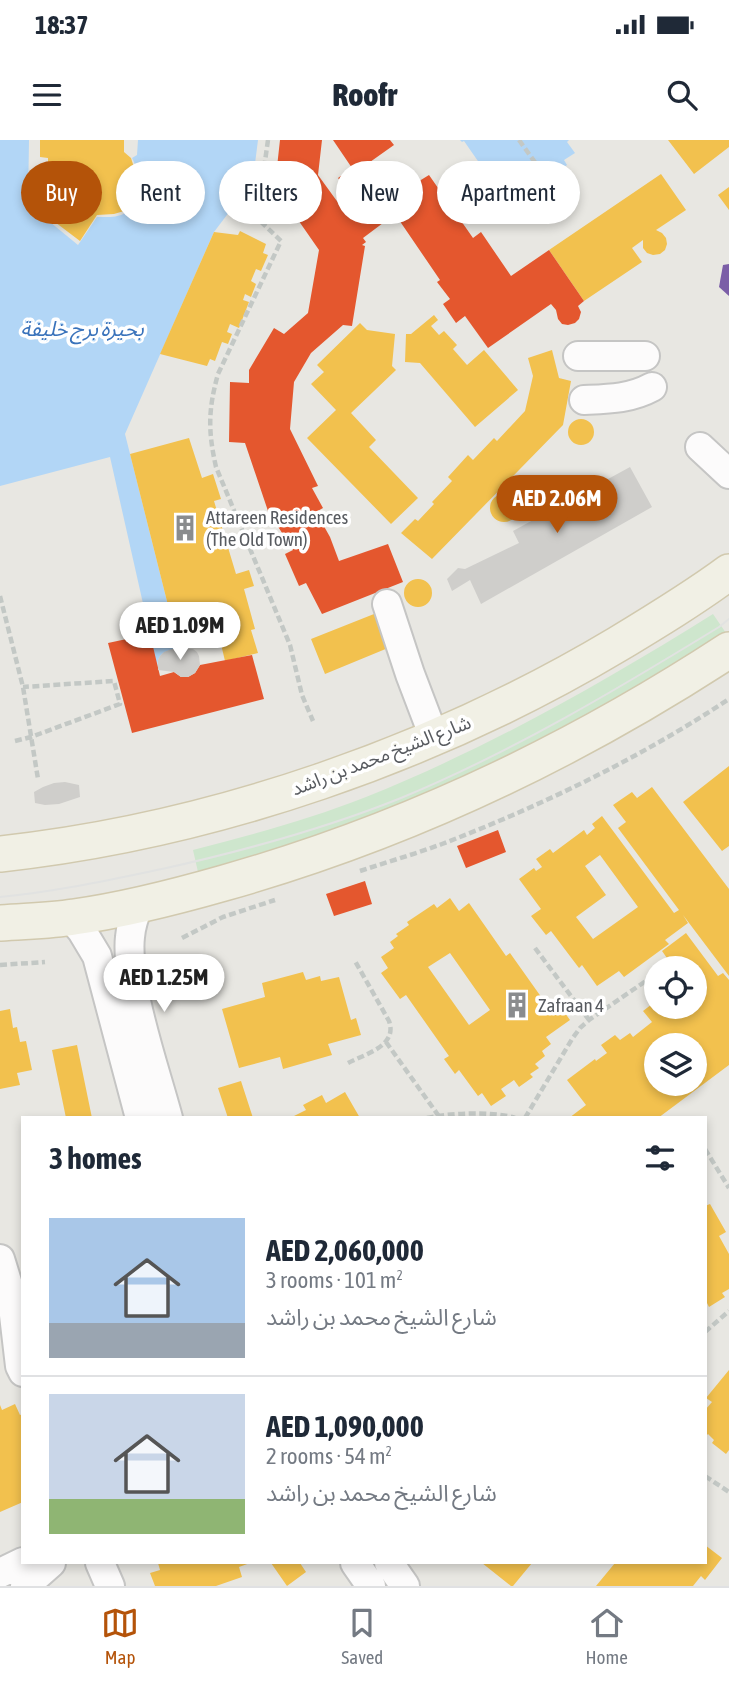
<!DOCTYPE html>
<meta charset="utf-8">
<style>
body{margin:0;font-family:"Asap Condensed","Noto Sans Arabic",sans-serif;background:#f6f6f7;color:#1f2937;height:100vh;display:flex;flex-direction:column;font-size:26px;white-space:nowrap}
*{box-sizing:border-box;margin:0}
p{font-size:23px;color:#747a83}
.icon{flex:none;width:38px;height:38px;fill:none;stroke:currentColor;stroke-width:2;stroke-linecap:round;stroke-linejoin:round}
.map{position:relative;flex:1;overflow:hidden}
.side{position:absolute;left:21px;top:976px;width:686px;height:448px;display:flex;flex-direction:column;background:#fff;border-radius:0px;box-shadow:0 4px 10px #0003}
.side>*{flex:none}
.banner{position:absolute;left:21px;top:21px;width:688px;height:63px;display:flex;gap:14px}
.tools{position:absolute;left:644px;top:816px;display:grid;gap:14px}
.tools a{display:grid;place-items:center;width:63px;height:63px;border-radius:50%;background:#fff;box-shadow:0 4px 10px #0003;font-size:35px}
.price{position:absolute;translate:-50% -60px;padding:0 16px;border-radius:24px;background:#fff;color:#222;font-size:23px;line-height:46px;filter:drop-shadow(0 2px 4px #0008)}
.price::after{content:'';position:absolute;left:50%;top:42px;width:21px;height:16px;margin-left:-10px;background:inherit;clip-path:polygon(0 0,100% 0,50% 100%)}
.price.on{background:#b45309;color:#fff}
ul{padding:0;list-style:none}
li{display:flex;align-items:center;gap:21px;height:175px;padding:0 28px}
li+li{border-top:2px solid #e0e1e3}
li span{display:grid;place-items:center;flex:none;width:196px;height:140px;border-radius:0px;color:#555}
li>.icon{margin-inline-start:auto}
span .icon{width:84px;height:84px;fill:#fffc;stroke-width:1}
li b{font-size:30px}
h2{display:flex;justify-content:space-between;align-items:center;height:84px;padding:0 28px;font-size:30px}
.tag{padding:0 24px;border-radius:32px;background:#fff;box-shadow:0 4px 10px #0003;font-size:24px;line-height:63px}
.tag.on{background:#b45309;color:#fff}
.status{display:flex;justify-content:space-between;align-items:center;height:49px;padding:0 35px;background:#fff;direction:ltr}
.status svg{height:19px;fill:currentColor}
header{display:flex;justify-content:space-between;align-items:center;height:91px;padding:0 28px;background:#fff;font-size:32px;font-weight:800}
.dock{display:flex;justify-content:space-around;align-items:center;height:98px;border-top:2px solid #e0e1e3;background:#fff;font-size:19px;color:#747a83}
.dock a{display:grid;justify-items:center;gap:4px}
.dock .on{color:#b45309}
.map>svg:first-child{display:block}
.green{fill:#cee6cd}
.water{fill:#b2d6f6}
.homes{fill:#f2c14e;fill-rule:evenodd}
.shops{fill:#e4572e}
.offices{fill:#7b5ea7}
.building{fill:#cfcecb}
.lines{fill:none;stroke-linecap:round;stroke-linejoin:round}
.minor-casing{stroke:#c5c5c4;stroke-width:32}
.major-casing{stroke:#d1c9ae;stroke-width:38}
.path{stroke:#c3c8c5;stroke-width:4.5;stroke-dasharray:7 3.5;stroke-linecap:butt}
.minor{stroke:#fcfbfb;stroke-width:28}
.major{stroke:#f1f0e5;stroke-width:35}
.tram{stroke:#e1e2e1;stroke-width:2}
.labels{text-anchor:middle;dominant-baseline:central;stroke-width:7;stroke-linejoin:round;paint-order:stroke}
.poi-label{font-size:19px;fill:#585b60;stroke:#fff;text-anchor:start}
.street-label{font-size:19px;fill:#585b60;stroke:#fff}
.water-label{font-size:21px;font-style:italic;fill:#3a73bb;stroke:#fff}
</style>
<div class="status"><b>18:37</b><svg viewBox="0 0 49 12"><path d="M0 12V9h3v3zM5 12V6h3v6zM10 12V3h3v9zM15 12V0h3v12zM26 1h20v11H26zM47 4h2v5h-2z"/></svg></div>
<header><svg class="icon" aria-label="menu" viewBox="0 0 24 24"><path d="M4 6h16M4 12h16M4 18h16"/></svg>Roofr<svg class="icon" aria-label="search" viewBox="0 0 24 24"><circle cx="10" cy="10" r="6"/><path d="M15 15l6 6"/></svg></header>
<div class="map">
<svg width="729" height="1446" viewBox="0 0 729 1446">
<rect width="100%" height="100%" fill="#e8e7e2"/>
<path class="green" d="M 713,474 L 728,496 L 632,553 L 451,646 L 273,713 L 198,732 L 193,710 C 252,695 310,679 366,657 C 488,608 601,544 713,474 Z"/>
<path class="water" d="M 0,0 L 29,0 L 28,64 L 78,105 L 97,77 C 106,77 117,78 125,73 C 144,62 141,34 132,18 L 137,15 L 138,0 L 258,0 L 250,63 L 239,59 L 214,92 L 125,294 L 179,509 C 165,509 155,515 158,530 L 110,317 L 0,346 Z
M 460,0 L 569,0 L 567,2 L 575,13 L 564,20 L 567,25 L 526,54 L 523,49 L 512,57 L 504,46 L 498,50 L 464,1 L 462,2 Z"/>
<path class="homes" d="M 40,0 L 124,0 L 124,12 L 131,18 L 138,40 L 133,61 L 124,71 L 114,74 L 97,75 L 80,101 L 35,67 L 52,40 L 48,31 L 48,18 L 40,17 Z
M 668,0 L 729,0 L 729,7 L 694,34 Z
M 661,34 L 686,70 L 656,90 L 662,93 L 666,98 L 667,104 L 665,110 L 660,114 L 653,115 L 647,113 L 643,108 L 643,100 L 632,108 L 642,122 L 584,161 L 549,110 Z
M 729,47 L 729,70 L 718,55 Z
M 240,91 L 266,104 L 263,113 L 268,115 L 261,131 L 256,129 L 251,141 L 256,144 L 251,157 L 245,154 L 243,160 L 249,162 L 239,188 L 230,184 L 227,192 L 232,194 L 228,204 L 222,202 L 215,221 L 210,219 L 207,226 L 160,214 L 214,92 L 238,95 Z
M 434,175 L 438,180 L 431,186 L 439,195 L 444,191 L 457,205 L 453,209 L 467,225 L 484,210 L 518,250 L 475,287 L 420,223 L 405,222 L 406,194 L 411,194 Z
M 360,183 L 367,190 L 395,194 L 392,226 L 396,230 L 351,273 L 376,300 L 369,307 L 418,358 L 391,384 L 307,298 L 336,270 L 311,244 L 324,232 L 317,225 Z
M 552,210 L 559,238 L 571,241 L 563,285 L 432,419 L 401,393 L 415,379 L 418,381 L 434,364 L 432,362 L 452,341 L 448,337 L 468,315 L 473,320 L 494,298 L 497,301 L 525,271 L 533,236 L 528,218 Z
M568 292a13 13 0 1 1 26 0a13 13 0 1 1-26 0Z
M 189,298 L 202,338 L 213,334 L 221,359 L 214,361 L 236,434 L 249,430 L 254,446 L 244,449 L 255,489 L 251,490 L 258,513 L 225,521 L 220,500 L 179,509 L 130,314 Z
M490 368a14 14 0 1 1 28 0a14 14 0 1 1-28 0Z
M404 453a14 14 0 1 1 28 0a14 14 0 1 1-28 0Z
M 374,474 L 388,508 L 325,534 L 311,499 Z
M 729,626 L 729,706 L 722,711 L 683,662 Z
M 652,647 L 729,749 L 729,836 L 683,775 L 688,783 L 665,800 L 669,804 L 624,837 L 619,831 L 597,846 L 582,825 L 579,828 L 551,791 L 546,795 L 531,776 L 541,769 L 519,739 L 534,728 L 536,731 L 542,727 L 536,719 L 550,709 L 553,713 L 584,690 L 587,695 L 595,688 L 592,684 L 602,676 L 674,773 L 679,770 L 618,688 L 626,682 L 613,665 L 632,652 L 637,658 ZM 600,715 L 638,767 L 593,799 L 576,777 L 606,755 L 585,726 Z
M 450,758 L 459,771 L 469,763 L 506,816 L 510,813 L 549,868 L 557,862 L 570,880 L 546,897 L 551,904 L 542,911 L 545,916 L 535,924 L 539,928 L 530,934 L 533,937 L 519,947 L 514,940 L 501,949 L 506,956 L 491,966 L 482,953 L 478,956 L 459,930 L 455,934 L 444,919 L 449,916 L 406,855 L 400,859 L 381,833 L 388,828 L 381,817 L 394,808 L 390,802 L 398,796 L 396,794 L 409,785 L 407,782 L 434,764 L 437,768 ZM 450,813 L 490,870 L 469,885 L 428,827 Z
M 686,793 L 718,836 L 723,833 L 729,840 L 729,925 L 658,978 L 569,978 L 586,965 L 567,940 L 595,919 L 596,921 L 607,913 L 601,905 L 615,895 L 620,900 L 630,893 L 633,897 L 652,882 L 643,871 L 656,861 L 656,866 L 695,866 L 695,828 L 674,828 L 662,811 ZM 656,905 L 695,905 L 695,943 L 656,943 Z
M 303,832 L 306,840 L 320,836 L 321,841 L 339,837 L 351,880 L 356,878 L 361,895 L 328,904 L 332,915 L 283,929 L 280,917 L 239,928 L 222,869 L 265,857 L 262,843 Z
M 10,869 L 13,888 L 17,887 L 20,902 L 26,901 L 32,930 L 17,933 L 20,945 L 0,949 L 0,871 Z
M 77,905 L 92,978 L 66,978 L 52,910 Z
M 241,941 L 253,978 L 228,978 L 218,948 Z
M 345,952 L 360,978 L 290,978 L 306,970 L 303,965 L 322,955 L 326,963 Z
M 710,1064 L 726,1092 L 719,1096 L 729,1114 L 729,1149 L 722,1153 L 725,1157 L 709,1167 L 707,1163 L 705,1164 L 705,1066 Z
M 729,1230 L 729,1310 L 726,1314 L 712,1303 L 714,1300 L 708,1294 L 705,1297 L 705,1270 L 712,1262 L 706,1258 Z
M 15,1264 L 20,1275 L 23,1274 L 23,1362 L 0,1372 L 0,1265 L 2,1270 Z
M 705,1405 L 722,1418 L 705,1440 L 701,1436 L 693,1446 L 596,1446 L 615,1423 L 705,1423 Z
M 158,1423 L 250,1423 L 239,1427 L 242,1437 L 216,1446 L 155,1446 L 150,1433 L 160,1430 Z
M 271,1423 L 300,1423 L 306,1432 L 287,1446 Z
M 482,1423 L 532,1423 L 513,1446 L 511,1446 Z"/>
<path class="shops" d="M 280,0 L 322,0 L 318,35 L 347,75 L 359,65 L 338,38 L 352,28 L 333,0 L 390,0 L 394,5 L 370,22 L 388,44 L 408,31 L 416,43 L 429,35 L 473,98 L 481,92 L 511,136 L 549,110 L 584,161 L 578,166 L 581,172 L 579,179 L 575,183 L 568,185 L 562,184 L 558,179 L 556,170 L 551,164 L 488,208 L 465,176 L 456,183 L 443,164 L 450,159 L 437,142 L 440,140 L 395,74 L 363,98 L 366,102 L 362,105 L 365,106 L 352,186 L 343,185 L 311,213 L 294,242 L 290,289 L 318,346 L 312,348 L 323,368 L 316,372 L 330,397 L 339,421 L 388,404 L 403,442 L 322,474 L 306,443 L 299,446 L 285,414 L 293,410 L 268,371 L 245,303 L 229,302 L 230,242 L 249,243 L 249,230 L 274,188 L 284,194 L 308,173 L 319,110 L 287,64 L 273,63 Z
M 150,494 L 160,536 L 174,532 L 181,537 L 188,537 L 195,533 L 200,525 L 252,515 L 264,559 L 132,593 L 108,503 Z
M 498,690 L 506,712 L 466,728 L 457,706 Z
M 365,741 L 372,764 L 334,776 L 326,754 Z"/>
<path class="offices" d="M 729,124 L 729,156 L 719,147 L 723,125 Z"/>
<path class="building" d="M 630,327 L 652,367 L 481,464 L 470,440 L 452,451 L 447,439 L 458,428 L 465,429 L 519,403 L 513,391 Z
M 172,509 L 193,509 L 197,512 L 199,516 L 200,525 L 195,533 L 188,537 L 181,537 L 174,532 L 158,530 L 158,520 L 160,516 L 164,512 Z
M 65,642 L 79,645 L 80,657 L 59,664 L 45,665 L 35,663 L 34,652 L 43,647 L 54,643 Z"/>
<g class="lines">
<g class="minor-casing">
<path id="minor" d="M 578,216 L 645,216
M 584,260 C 608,259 630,259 652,247
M 700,307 L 729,334
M 387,464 L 410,534 L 434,597
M 139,765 C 134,776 131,785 130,797 C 128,813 131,829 133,846 C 141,891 156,934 168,978
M 71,778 L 82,791 L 97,816 L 140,978
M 0,1119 L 12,1158 L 20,1226 L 23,1232
M 100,1423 L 110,1446
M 355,1423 L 371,1446
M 389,1423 L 405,1446
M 0,1433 L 23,1422
M 25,1446 L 51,1423"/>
</g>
<g class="major-casing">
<path id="major" d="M 0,714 C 213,691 434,614 618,504 C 656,481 694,458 729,432
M 0,783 C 25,781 50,781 74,777 C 125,770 175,757 224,743 C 405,692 573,612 729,510"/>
</g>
<path class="path" d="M 268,0 L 257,78 L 281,101 L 218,234 C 208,270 208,291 216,327 L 290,505 L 302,555 L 313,581
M 519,0 L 557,53
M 0,456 L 23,547 L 38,639
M 15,601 L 31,597 L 120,564 L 114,541 L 23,547
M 360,731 C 387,722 415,714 442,704 C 541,666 640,618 729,559
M 182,798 L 223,777 L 275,760
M 535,808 L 589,880
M 0,825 L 45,822
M 386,902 L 438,975
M 348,923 C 365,914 398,906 389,881 L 355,821
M 427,978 C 448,973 494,971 515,978
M 525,978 L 572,899 L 580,888 L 589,880 L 656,834
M 705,1009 L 729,1048
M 705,1192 L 729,1171
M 705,1336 L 729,1352"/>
<use href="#minor" class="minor"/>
<use href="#major" class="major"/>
<path class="tram" d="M 0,757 C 55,752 108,740 162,729 C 243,711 324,689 401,658 C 512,612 616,550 719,487 L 729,479"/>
</g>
<defs>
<g id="building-bare" transform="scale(2.1)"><path d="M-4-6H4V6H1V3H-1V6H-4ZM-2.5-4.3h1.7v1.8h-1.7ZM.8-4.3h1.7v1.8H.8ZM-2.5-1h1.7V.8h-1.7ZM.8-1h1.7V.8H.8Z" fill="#8a8c8e" stroke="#fff" stroke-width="2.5" paint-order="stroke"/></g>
</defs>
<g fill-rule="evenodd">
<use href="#building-bare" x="185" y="388"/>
<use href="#building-bare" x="517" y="865"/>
</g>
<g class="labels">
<g class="poi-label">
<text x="206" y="377">Attareen Residences<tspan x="206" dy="22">(The Old Town)</tspan></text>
<text x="538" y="865">Zafraan 4</text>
</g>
<g class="street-label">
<text transform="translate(381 615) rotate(-21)">شارع الشيخ محمد بن راشد</text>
</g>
<g class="water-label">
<text x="82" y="188">بحيرة برج خليفة</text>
</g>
</g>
</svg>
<div class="tools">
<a><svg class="icon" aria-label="locate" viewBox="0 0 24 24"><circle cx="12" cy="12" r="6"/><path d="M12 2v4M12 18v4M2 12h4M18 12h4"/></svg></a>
<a><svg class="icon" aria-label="layers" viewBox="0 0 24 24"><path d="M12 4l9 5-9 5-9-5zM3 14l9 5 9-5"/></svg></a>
</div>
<b class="price on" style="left:557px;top:395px">AED 2.06M</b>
<b class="price" style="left:180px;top:522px">AED 1.09M</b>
<b class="price" style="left:164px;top:874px">AED 1.25M</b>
<div class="banner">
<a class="tag on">Buy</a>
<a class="tag">Rent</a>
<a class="tag">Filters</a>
<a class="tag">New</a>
<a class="tag">Apartment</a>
</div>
<section class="side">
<h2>3 homes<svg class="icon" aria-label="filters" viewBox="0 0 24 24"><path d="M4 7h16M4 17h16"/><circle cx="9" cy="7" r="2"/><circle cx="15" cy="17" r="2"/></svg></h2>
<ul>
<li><span style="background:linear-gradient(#a9c7e8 75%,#9aa5b1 0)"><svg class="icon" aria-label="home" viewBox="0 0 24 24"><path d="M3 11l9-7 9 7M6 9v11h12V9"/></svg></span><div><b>AED 2,060,000</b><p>3 rooms · 101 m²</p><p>شارع الشيخ محمد بن راشد</p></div></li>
<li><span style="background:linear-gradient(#c9d6e8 75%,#8fb573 0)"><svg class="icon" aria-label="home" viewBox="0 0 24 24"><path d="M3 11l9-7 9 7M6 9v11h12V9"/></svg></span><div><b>AED 1,090,000</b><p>2 rooms · 54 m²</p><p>شارع الشيخ محمد بن راشد</p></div></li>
</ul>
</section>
</div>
<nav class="dock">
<a class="on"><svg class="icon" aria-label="map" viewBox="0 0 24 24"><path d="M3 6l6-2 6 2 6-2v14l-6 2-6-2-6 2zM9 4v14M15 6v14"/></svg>Map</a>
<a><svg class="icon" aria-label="saved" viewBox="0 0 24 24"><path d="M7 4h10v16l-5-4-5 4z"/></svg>Saved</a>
<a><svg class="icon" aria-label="home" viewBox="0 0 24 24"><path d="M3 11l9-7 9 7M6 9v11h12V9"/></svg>Home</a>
</nav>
